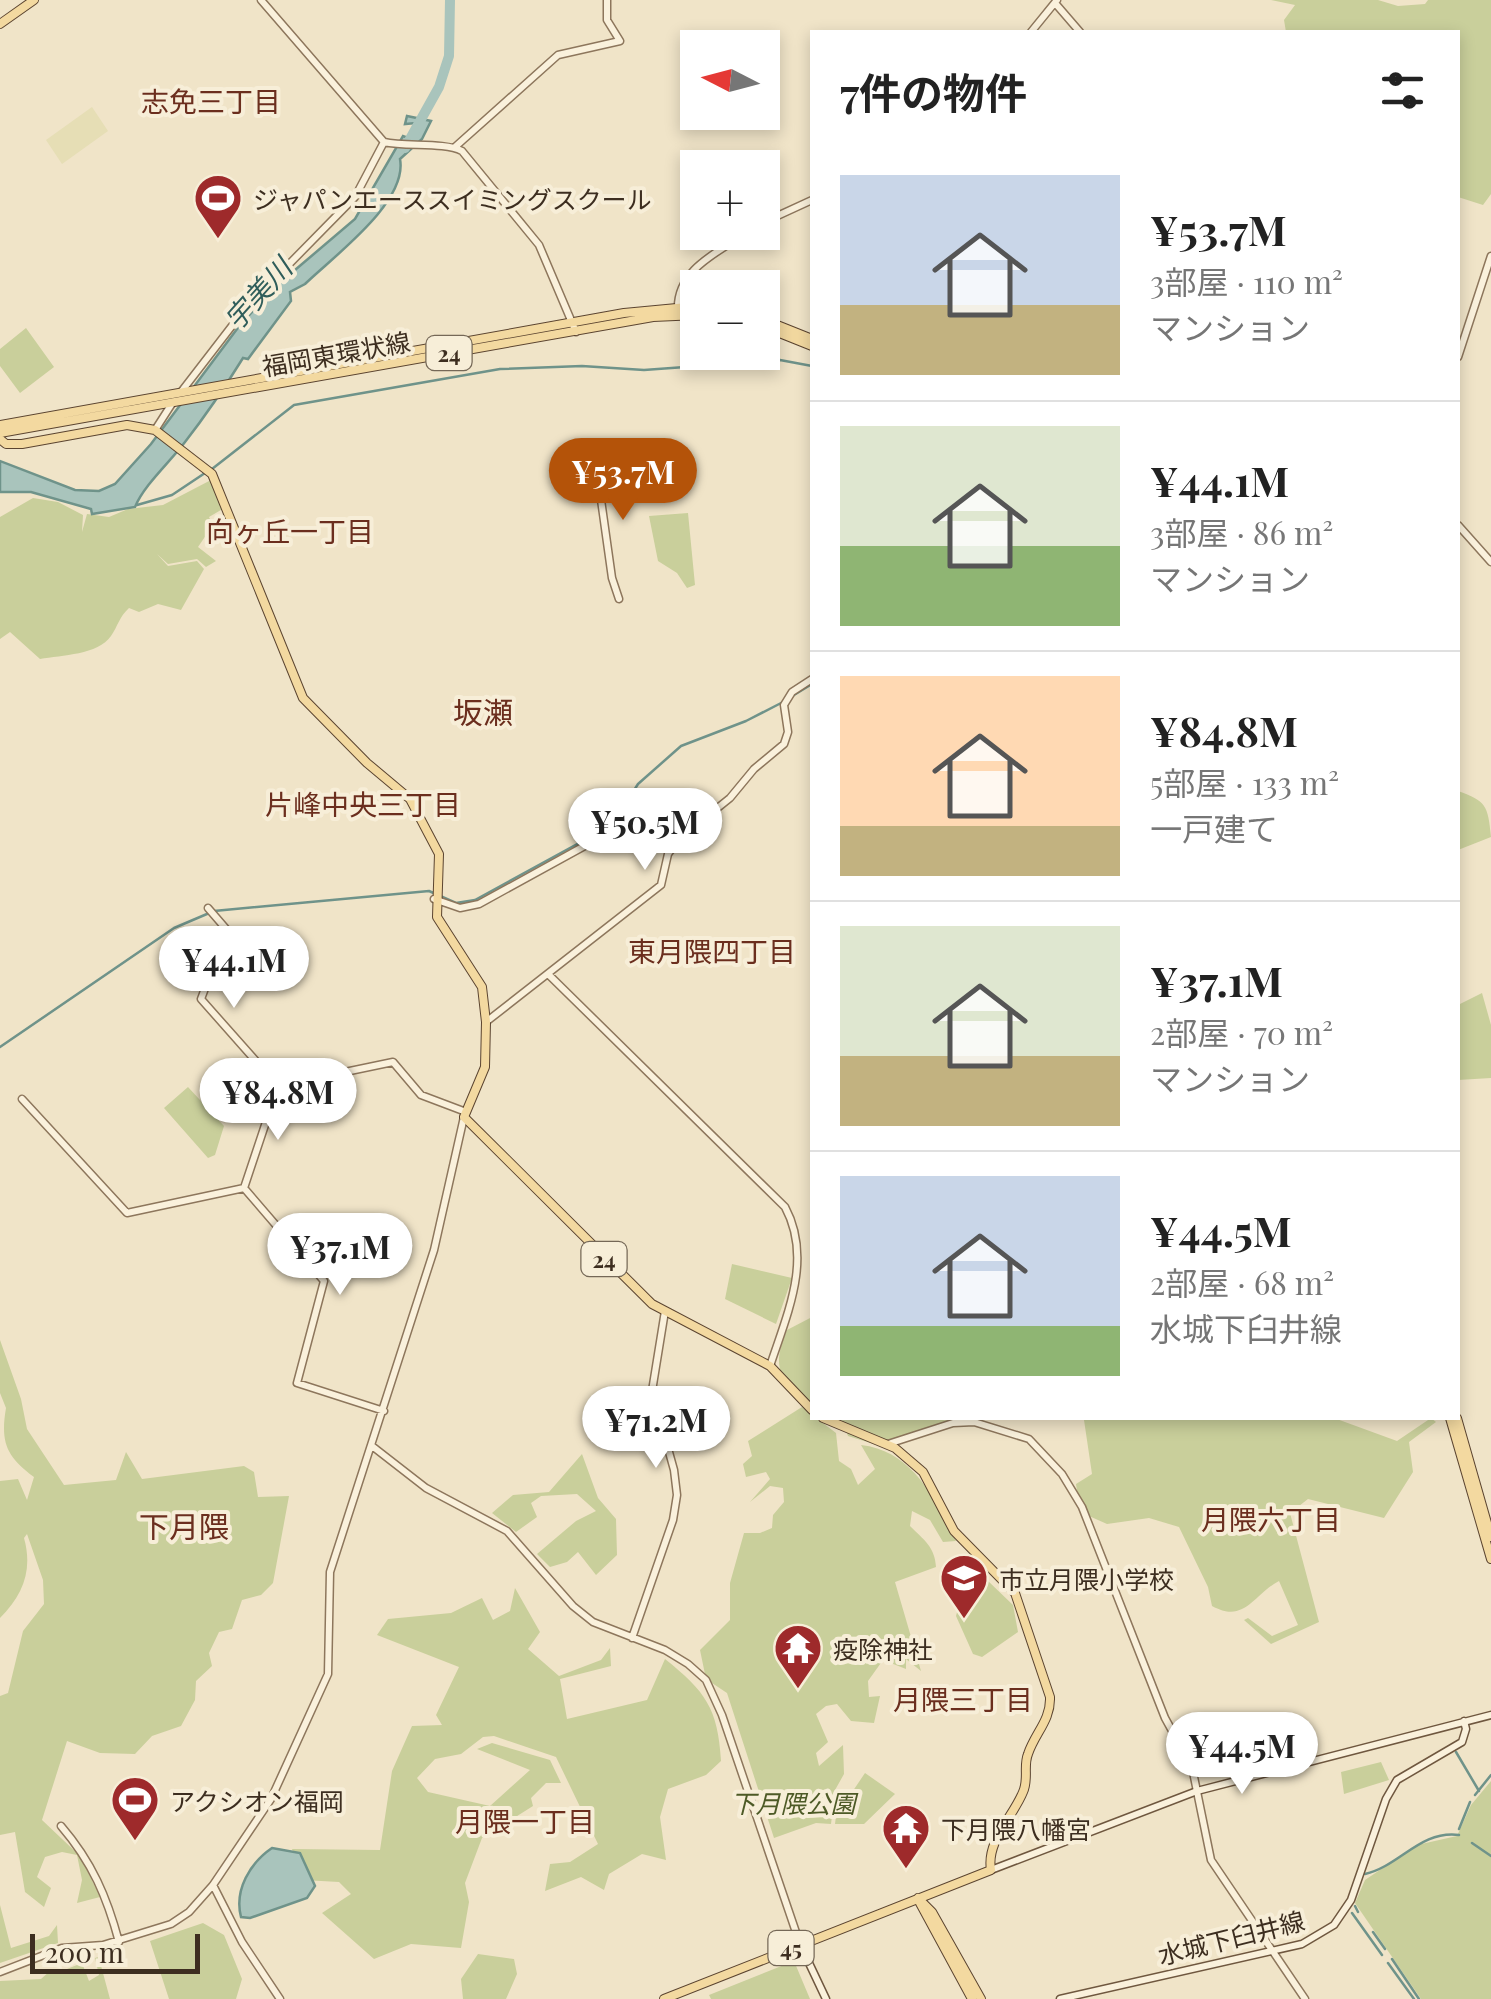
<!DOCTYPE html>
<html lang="ja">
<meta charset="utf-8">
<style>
body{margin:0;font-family:"Playfair Display","Noto Sans JP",serif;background:#f2f2f2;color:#222;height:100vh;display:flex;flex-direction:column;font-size:38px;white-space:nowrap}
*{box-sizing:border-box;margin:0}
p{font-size:32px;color:#767676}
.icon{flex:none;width:55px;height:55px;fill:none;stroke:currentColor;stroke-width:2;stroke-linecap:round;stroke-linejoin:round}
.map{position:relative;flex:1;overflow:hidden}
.details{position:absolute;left:810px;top:30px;width:650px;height:1390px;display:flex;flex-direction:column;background:#fff;border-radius:0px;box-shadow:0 5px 15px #0003}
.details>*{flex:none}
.needle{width:65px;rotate:276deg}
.fabs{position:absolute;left:680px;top:30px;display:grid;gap:20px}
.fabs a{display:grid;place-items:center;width:100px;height:100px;border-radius:0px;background:#fff;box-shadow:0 5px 15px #0003;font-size:50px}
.scale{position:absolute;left:30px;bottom:25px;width:170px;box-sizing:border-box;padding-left:10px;border:5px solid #3d2e20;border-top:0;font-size:28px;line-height:35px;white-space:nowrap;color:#3d2e20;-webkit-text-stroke:8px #f7eed8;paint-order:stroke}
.price{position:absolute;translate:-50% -85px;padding:0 22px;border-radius:35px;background:#fff;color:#222;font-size:32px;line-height:65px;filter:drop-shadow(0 2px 5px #0008)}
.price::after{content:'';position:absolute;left:50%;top:60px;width:30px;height:22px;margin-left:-15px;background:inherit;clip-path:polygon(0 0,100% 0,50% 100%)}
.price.selected{background:#b45309;color:#fff}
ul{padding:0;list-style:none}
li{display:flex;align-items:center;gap:30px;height:250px;padding:0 30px}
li+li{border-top:2px solid #e0e0e0}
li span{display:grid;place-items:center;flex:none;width:280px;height:200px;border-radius:0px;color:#555}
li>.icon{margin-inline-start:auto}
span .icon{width:120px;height:120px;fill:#fffc;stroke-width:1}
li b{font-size:42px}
h2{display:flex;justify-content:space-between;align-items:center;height:120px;padding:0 30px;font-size:42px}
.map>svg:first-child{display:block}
.farmland{fill:#e6deb5}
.green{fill:#c9cf9b}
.water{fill:#a9c4bc;stroke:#6f938a;stroke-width:2.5}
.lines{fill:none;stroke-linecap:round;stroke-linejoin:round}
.stream{stroke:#6f938a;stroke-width:2.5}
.river{stroke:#a9c4bc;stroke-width:10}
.tertiary-casing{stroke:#8d765c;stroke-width:9}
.secondary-casing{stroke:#6f573f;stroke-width:9}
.primary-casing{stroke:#5b4430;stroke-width:10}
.tertiary{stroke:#faf1dc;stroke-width:6}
.secondary{stroke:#faf1dc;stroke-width:6}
.primary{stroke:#f3d9a0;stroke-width:8}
.labels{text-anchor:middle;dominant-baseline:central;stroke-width:8;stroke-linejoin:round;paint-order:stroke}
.shield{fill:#f7eed8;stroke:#756857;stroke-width:2.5}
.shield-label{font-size:22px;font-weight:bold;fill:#3d2e20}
.poi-label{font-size:25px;fill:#3d2e20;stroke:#f7eed8;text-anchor:start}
.street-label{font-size:25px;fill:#3d2e20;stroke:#f7eed8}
.park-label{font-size:25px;font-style:italic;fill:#4d5a26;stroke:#f7eed8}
.neighbourhood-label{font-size:28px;fill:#6b2e1e;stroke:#f7eed8}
.water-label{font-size:28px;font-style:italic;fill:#2f5d5a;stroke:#f7eed8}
.quarter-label{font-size:30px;fill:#6b2e1e;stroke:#f7eed8}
</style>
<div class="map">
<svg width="1491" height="1999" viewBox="0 0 1491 1999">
<rect width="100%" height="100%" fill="#f0e4c8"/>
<path class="farmland" d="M 92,107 L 108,131 L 62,164 L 46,140 Z"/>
<path class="green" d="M 1271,0 L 1378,0 L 1398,6 L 1425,4 L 1428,0 L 1491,0 L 1491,194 L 1483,205 L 1458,197 L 1458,32 L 1286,32 L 1284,20 L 1295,5 Z
M 26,328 L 54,367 L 20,393 L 0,366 L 0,349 Z
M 211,480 L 226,507 L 209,517 L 213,525 L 198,547 L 216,561 L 206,567 L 197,559 L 168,564 L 157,554 L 168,566 L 197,561 L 204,569 L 181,610 L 158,604 L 139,612 L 129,608 C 119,617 118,626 111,636 C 98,655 62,655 40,659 L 10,632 L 0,639 L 0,517 L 33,498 L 58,502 L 83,515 L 82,532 L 87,514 L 109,517 L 128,509 L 163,505 Z
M 688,513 L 695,585 L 687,588 L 677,573 L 658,561 L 649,516 Z
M 1458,791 C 1486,801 1488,805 1491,837 L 1458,850 Z
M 1482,993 L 1491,1025 L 1491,1078 L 1458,1080 L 1458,1005 Z
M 188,1087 L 224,1126 L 215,1155 L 208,1158 L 164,1108 Z
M 732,1264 L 792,1278 L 776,1324 L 725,1299 Z
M 812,1317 L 812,1409 C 783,1380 769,1372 787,1330 Z
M 0,1340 L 21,1399 L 27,1429 L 64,1485 L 116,1480 L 126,1452 L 142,1479 L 244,1466 L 254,1472 L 258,1497 L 289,1496 L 273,1583 L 261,1595 L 242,1600 L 232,1629 L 219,1632 L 209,1653 L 212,1666 L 196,1681 L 195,1700 L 181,1726 L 152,1736 L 135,1754 L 100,1753 L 67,1741 L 42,1820 L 80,1856 L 100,1897 L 77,1903 L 82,1880 L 77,1855 L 62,1852 L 45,1857 L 37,1877 L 51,1888 L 44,1907 L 25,1892 L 15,1832 L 0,1835 L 0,1696 L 8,1693 L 23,1631 L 44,1604 L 43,1580 L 27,1534 L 24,1538 C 33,1570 23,1595 0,1618 L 0,1481 L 18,1479 L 27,1500 L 34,1477 C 7,1457 0,1443 6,1408 L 0,1393 Z
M 802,1407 L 836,1433 L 839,1461 L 851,1469 L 858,1485 L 875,1469 L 861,1445 C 913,1451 935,1499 956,1541 L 943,1542 L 930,1520 L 912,1511 L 910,1526 C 924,1540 935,1547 936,1567 L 895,1582 L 921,1671 L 906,1659 L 906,1669 L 883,1660 L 868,1681 L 869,1697 L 880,1696 L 874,1723 L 851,1721 L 837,1704 L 826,1706 L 816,1714 L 828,1742 L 816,1753 L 819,1766 L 843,1745 L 844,1774 L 830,1799 L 824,1800 L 832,1816 L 831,1824 L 816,1823 L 774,1838 L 727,1693 L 706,1679 L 700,1650 L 730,1620 L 730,1583 L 744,1533 L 760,1533 L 772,1528 L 773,1515 L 784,1502 L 783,1488 L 770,1486 L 750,1502 L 770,1479 L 766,1472 L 746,1477 L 743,1464 L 752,1456 L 748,1441 Z
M 821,1418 L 987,1418 L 877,1445 L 848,1436 L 842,1420 L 827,1423 Z
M 1077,1418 L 1334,1418 L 1397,1441 L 1431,1418 L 1436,1422 L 1409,1442 L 1413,1472 L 1384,1518 L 1308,1499 L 1290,1513 L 1319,1622 L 1271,1644 L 1244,1620 L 1248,1618 L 1272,1636 L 1298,1625 L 1279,1581 C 1253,1595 1245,1624 1212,1606 L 1208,1587 L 1179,1527 L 1149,1518 L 1107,1524 L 1080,1512 L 1076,1484 L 1092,1474 L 1084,1420 Z
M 582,1454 L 598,1498 L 616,1519 L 617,1555 L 596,1575 L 578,1552 L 567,1562 L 550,1567 L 537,1554 L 576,1521 L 596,1511 L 577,1494 L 541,1496 L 531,1503 L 537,1517 L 516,1532 L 492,1513 L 513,1495 L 549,1492 Z
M 987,1580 L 1013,1605 L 1018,1632 L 982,1657 L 973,1654 L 956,1616 L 961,1597 Z
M 515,1588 L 540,1632 L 528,1649 L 559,1676 L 601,1660 L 610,1648 L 611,1666 L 560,1679 L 567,1719 L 647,1700 L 665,1659 C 705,1691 718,1708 721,1761 L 706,1775 L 668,1789 L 660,1817 L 666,1860 L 642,1854 L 609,1874 L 604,1890 L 581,1877 L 545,1891 L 550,1864 L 570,1862 L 598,1844 L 556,1757 L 494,1736 L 483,1737 L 461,1754 L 435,1759 L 417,1778 L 428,1792 L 490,1806 L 530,1770 L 477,1749 L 492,1743 L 550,1760 L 561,1783 L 546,1783 L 531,1798 L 533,1806 L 482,1838 L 465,1883 L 469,1902 L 461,1948 L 411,1944 L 374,1959 L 322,1913 L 351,1894 L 339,1882 L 303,1880 L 292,1849 L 380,1850 L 392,1771 L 412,1726 L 442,1725 L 436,1715 L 459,1667 L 377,1635 L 388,1619 L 451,1613 L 482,1598 L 493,1620 L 510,1611 Z
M 1381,1762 L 1389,1780 L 1344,1794 L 1341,1772 Z
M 865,1773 L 895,1794 L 864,1824 L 835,1824 L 836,1816 Z
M 1491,1781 L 1491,1999 L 1421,1999 L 1355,1903 L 1365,1880 L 1417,1845 L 1457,1836 L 1471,1805 Z
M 0,1905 L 11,1948 L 49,1936 L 57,1925 L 58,1943 L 0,1963 Z
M 203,1923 L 224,1935 L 242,1979 L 236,1999 L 169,1999 L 150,1941 Z
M 116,1952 L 100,1962 L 110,1999 L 0,1999 L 0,1981 L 41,1979 L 50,1971 L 57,1973 L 82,1963 L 89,1981 L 99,1975 L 95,1958 Z
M 478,1954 L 514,1959 L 517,1974 L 506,1999 L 463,1999 L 461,1979 Z
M 794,1961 L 810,1999 L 711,1999 L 709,1995 Z"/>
<path class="water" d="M 407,116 L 431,121 L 422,139 L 400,159 C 408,202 335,255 305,284 L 290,292 L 291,301 L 248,359 L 243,358 C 225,387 206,415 185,442 C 170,462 144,485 135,507 L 92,514 L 91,509 L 31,492 L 0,492 L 0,461 L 75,490 L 99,491 L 115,484 L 151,444 L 240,325 L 275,287 L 355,219 L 403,136 L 411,139 L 417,128 L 416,123 L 405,124 Z
M 272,1848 L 300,1853 L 315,1886 L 307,1898 L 250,1918 L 241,1917 C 234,1890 250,1863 272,1848 Z"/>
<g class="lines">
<path class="stream" d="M 212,469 L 294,405 L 500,369 L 582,366 L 644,370 L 780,360 L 812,366
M 137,505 L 172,495 L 205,473
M 794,695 L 812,684
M 0,1047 L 174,928 L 214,911 L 429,891 L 456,903 L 475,900 L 612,825 L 638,784 L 681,746 L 746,721 L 783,702
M 1456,1752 L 1479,1791
M 1475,1795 L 1491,1775
M 1459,1829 L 1470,1802
M 1472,1843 L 1491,1856
M 1365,1874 C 1400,1866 1420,1830 1459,1835
M 1355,1906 L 1358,1912
M 1352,1913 L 1382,1955
M 1373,1932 L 1385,1949
M 1392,1959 L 1419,1999
M 1388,1963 L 1414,1999"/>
<path class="river" d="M 405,148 L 439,87 L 449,56 L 450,0"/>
<g class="tertiary-casing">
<path id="tertiary" d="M 261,0 L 384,142 C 406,147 444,142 462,151 L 539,245 L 576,332
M 1055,3 L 1080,32
M 1031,32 L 1057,0
M 455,147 L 558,55 L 620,41 L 607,20 L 607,0
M 762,223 L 812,200
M 678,312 C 675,270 718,252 748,232
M 1458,357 L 1491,256
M 181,392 L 245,309 L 355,197 L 384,142
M 155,430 L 173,402
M 595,457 L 612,578 L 619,599
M 1458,525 L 1491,562
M 434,899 L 460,908 L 479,904 L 590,843
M 208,908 L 227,930 L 201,999 L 278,1086
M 549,975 L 785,1207 C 813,1259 787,1314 770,1366
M 486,1022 L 661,885 L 668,854 L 679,839 L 730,798 L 754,769 L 784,744 L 788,732 L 784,705 L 792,692 L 812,679
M 278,1086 L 393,1062 L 421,1095 L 466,1112
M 22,1099 L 127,1213 L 244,1188
M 244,1188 L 324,1281 L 297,1383 L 384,1411
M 244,1188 L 278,1086
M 888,1444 L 953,1423 L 974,1422 L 1029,1439 L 1062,1474 L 1082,1507 L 1165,1718 L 1192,1767 L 1211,1860 L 1305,1999
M 372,1446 L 426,1488 L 507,1531 L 573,1606 L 593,1622 L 665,1650 L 688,1664 L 706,1680 L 722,1715 L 800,1944
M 632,1638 L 673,1520 L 677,1495 L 674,1470 L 652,1391 L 665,1311
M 61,1826 C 92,1862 107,1897 119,1942
M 213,1885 L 242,1942 L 280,1999
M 0,1972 L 62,1948 L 103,1945 L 171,1924 L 189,1912 L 213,1885 L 271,1799 L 328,1674 L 330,1572 L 434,1250 L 464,1117"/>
</g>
<g class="secondary-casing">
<path id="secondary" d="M 991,1870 L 1197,1791 L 1491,1715
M 800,1944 L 826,1999
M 1060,1999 L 1302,1944 L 1334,1925 L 1351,1900 L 1386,1799 L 1397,1780 L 1462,1742 L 1466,1729 L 1464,1721"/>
</g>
<g class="primary-casing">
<path id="primary" d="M 0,24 L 34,0
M 762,319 L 812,339
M 762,326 L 812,346
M 0,425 L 624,313 L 698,306
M 0,433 L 653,317 L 698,315
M 0,439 L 6,444 L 22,444 L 127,425 L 155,430 L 212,474 L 303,698 L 367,763 L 410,799 L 439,854 L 437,917 L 482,987 L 486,1022 L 485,1067 L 464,1117 L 652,1304 L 770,1366 L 812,1410
M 1450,1418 L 1491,1559
M 1457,1418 L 1491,1537
M 918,1898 L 932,1912 L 981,1999
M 920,1903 L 972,1999
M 664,1999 L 991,1870 C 986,1841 1013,1817 1023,1792 C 1029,1779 1023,1766 1028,1754 C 1035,1733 1051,1720 1050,1697 L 1015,1593 L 954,1531 L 923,1472 L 895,1448 L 823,1418"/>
</g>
<use href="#tertiary" class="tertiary"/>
<use href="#secondary" class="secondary"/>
<use href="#primary" class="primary"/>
</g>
<defs>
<g id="stadium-pin" transform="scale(2.5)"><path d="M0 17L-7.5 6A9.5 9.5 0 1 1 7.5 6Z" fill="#9e2a2b" stroke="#f7eed8"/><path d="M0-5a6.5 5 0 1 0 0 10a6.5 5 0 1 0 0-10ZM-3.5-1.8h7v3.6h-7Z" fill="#fff"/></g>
<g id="school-pin" transform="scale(2.5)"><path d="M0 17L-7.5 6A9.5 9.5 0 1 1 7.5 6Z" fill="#9e2a2b" stroke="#f7eed8"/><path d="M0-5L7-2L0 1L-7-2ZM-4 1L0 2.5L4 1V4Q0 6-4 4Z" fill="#fff"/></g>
<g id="temple-pin" transform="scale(2.5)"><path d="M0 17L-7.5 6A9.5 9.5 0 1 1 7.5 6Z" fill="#9e2a2b" stroke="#f7eed8"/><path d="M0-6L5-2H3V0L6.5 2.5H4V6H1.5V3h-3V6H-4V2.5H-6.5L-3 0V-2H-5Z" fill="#fff"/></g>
</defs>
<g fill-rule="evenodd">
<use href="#stadium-pin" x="218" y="198"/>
<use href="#school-pin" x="964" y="1578"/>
<use href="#temple-pin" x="798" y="1648"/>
<use href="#stadium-pin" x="135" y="1800"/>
<use href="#temple-pin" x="906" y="1828"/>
</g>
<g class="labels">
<g class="shield">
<rect x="426.5" y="336" width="45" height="34" rx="8"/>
<rect x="581.5" y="1242" width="45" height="34" rx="8"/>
<rect x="768.5" y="1931" width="45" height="34" rx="8"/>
</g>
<g class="shield-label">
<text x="449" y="353">24</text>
<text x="604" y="1259">24</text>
<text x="791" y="1948">45</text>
</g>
<g class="poi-label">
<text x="253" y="198">ジャパンエーススイミングスクール</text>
<text x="999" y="1578">市立月隈小学校</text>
<text x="833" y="1648">疫除神社</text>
<text x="170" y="1800">アクシオン福岡</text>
<text x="941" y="1828">下月隈八幡宮</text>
</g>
<g class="street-label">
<text transform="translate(336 353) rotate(-10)">福岡東環状線</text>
<text transform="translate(1231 1937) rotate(-14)">水城下臼井線</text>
</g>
<g class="park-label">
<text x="793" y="1802">下月隈公園</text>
</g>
<g class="neighbourhood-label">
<text x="211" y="100">志免三丁目</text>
<text x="290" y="530">向ヶ丘一丁目</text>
<text x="363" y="803">片峰中央三丁目</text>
<text x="712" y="950">東月隈四丁目</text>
<text x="1271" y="1518">月隈六丁目</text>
<text x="963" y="1698">月隈三丁目</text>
<text x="525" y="1820">月隈一丁目</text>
</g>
<g class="water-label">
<text transform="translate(257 293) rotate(-48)">宇美川</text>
</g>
<g class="quarter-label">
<text x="483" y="712">坂瀬</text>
<text x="184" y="1526">下月隈</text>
</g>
</g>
</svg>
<div class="fabs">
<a><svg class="needle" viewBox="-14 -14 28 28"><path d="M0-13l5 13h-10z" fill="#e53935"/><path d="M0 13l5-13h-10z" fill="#767676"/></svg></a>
<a>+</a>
<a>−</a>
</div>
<div class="scale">200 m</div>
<b class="price selected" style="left:623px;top:523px">¥53.7M</b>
<b class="price" style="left:645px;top:873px">¥50.5M</b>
<b class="price" style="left:234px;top:1011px">¥44.1M</b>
<b class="price" style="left:278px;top:1143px">¥84.8M</b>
<b class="price" style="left:340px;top:1298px">¥37.1M</b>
<b class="price" style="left:656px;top:1471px">¥71.2M</b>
<b class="price" style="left:1242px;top:1797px">¥44.5M</b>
<section class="details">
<h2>7件の物件<svg class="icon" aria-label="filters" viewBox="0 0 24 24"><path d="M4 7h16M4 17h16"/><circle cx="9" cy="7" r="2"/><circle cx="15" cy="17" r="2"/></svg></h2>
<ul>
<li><span style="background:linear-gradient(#c9d6e8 65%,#c2b280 0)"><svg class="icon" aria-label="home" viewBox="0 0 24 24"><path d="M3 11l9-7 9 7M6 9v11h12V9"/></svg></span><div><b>¥53.7M</b><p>3部屋 · 110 m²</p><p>マンション</p></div></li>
<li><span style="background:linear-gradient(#dfe7d0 60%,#8fb573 0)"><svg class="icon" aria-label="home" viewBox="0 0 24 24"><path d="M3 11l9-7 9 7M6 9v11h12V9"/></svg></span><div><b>¥44.1M</b><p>3部屋 · 86 m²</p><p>マンション</p></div></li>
<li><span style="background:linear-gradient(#ffd9b3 75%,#c2b280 0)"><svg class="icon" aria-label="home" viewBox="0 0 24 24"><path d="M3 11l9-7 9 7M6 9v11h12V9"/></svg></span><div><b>¥84.8M</b><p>5部屋 · 133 m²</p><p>一戸建て</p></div></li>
<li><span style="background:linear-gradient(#dfe7d0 65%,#c2b280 0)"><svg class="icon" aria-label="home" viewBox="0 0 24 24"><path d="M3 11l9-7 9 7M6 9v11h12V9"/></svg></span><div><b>¥37.1M</b><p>2部屋 · 70 m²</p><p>マンション</p></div></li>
<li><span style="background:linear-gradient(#c9d6e8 75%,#8fb573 0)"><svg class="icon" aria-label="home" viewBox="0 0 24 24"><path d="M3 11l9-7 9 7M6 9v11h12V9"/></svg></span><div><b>¥44.5M</b><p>2部屋 · 68 m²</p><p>水城下臼井線</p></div></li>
</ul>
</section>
</div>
